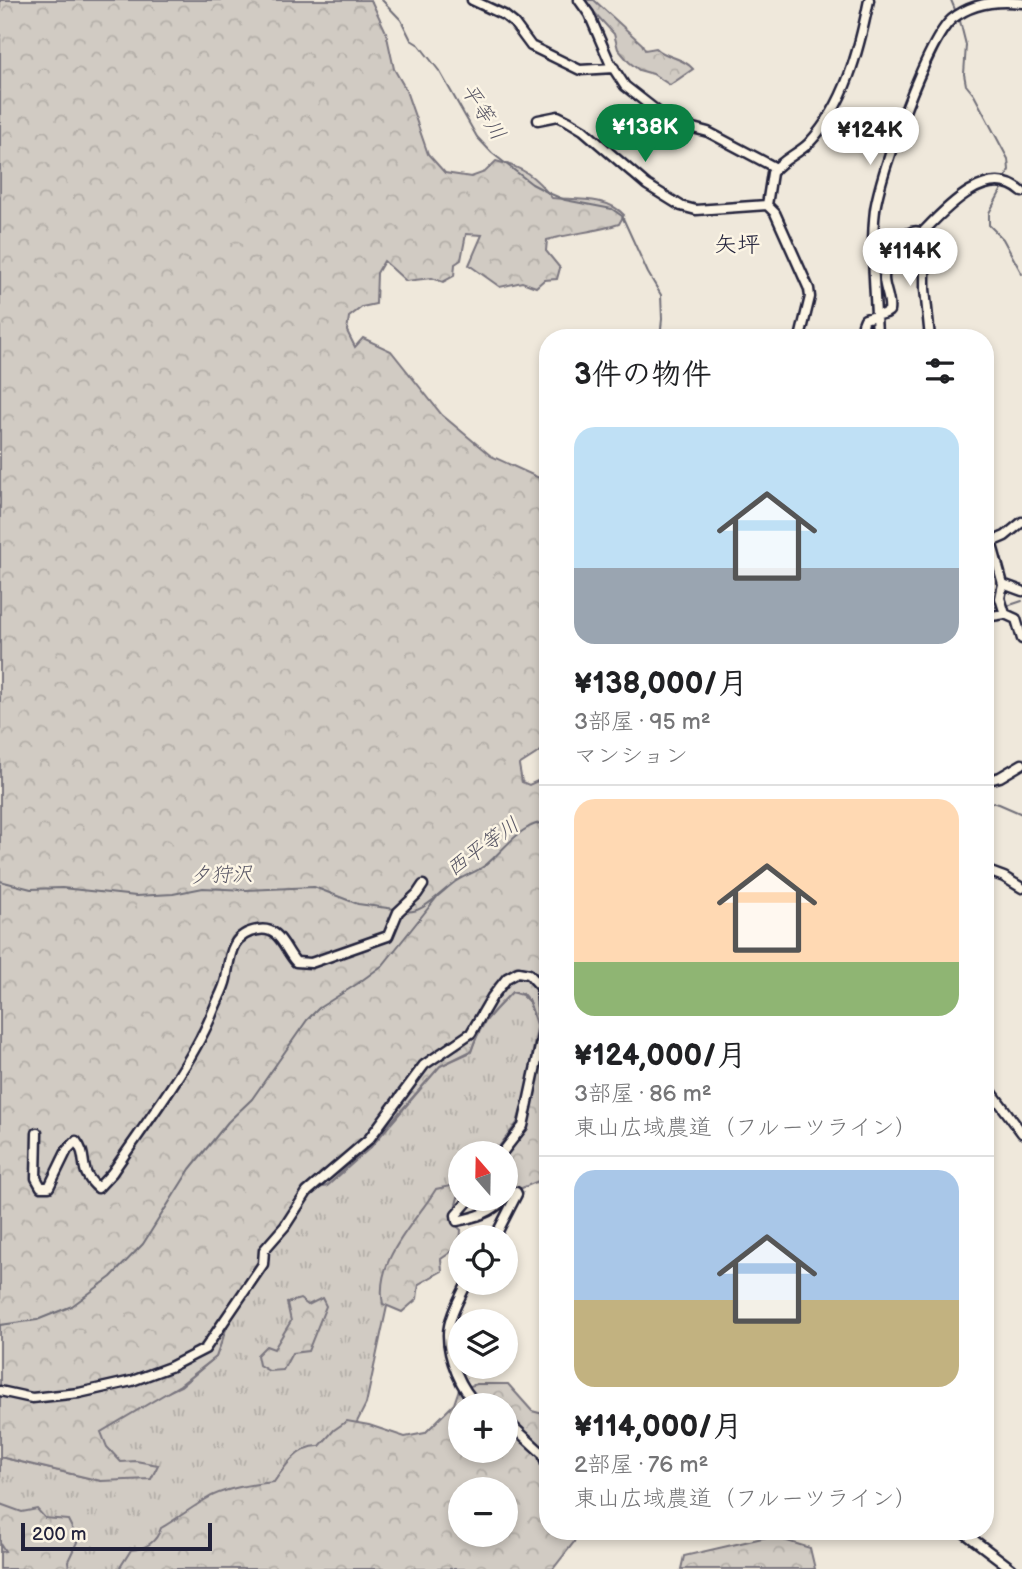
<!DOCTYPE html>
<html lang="ja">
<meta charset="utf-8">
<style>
body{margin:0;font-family:"Balsamiq Sans","Klee One",sans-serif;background:#f6f6f6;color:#202124;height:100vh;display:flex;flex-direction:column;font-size:26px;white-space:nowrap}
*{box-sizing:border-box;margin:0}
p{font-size:23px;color:#757577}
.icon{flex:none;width:38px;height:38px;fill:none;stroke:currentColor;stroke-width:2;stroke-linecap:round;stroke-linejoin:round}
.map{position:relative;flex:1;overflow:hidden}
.sheet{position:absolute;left:539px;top:329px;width:455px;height:1211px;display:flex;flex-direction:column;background:#fff;border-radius:28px;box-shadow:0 4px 10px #0003}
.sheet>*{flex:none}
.needle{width:46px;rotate:340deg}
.controls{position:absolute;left:448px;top:1141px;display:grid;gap:14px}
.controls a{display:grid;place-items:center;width:70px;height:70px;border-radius:50%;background:#fff;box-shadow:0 4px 10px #0003;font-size:35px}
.scale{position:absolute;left:21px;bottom:18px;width:191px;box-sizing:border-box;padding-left:7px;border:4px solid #22223b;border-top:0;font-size:19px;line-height:24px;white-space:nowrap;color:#22223b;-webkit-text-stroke:5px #fcf5e5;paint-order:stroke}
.price{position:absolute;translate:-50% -60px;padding:0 16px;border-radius:24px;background:#fff;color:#222;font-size:23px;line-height:46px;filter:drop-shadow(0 2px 4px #0008)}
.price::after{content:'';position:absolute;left:50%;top:42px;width:21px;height:16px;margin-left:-10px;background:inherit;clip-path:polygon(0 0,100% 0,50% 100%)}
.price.on{background:#0b8043;color:#fff}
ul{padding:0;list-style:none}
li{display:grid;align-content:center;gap:14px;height:371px;padding:0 35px}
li+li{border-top:2px solid #e0e0e0}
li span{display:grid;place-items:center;height:217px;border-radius:21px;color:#555}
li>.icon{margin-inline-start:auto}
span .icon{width:126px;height:126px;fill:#fffc;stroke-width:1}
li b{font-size:30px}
h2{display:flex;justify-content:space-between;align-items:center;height:84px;padding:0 35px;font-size:30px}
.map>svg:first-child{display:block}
.grass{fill:url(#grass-tufts);stroke:#7a767f;stroke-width:2}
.forest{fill:url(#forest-crowns);stroke:#7a767f;stroke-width:2;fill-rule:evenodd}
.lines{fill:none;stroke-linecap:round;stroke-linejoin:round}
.stream{stroke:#716f79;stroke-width:2}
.minor-casing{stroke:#22223b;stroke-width:13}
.minor{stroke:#fcf5e5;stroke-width:8}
.labels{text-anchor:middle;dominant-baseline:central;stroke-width:5;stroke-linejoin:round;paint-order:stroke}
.water-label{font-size:21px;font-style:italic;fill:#575564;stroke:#fcf5e5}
.quarter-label{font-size:23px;fill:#22223b;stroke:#fcf5e5}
</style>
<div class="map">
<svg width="1022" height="1569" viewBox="0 0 1022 1569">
<defs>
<pattern id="grass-tufts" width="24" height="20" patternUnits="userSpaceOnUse" patternTransform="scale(1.75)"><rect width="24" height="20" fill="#d1cbc3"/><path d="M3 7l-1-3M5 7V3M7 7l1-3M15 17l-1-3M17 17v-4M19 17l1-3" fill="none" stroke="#b3aea8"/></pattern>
<pattern id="forest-crowns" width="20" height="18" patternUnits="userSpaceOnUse" patternTransform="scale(1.75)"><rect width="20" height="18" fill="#d1cbc3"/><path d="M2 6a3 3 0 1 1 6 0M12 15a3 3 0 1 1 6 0" fill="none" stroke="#b3aea8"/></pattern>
</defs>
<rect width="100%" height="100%" fill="#efe8db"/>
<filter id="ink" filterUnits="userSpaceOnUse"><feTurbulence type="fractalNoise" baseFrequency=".0143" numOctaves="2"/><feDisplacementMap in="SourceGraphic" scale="14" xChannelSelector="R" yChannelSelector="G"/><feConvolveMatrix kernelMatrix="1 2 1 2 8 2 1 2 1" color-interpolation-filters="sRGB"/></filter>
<g filter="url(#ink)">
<path class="grass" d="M 512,992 L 522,995 L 529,1002 L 537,1028 L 520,1126 L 500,1153 L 460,1153 L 460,1196 L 410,1236 L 389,1297 L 366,1404 L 357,1422 L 258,1508 L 204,1569 L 0,1569 L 0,1457 L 101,1481 L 92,1430 L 104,1422 L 181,1386 L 216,1357 L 231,1315 L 267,1251 L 310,1190 L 327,1186 L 371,1147 L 440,1066 L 471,1052 C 481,1021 491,1015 512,992 Z"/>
<path class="forest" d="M 0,0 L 371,0 L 386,32 L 394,69 L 405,88 L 428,154 L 445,173 L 471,177 L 485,172 L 496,161 C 524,168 534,175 552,198 C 576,200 607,196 624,215 L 619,224 C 595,232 571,233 547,240 L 546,251 L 560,268 L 557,279 L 544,280 L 536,287 L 522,282 L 500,287 L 469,265 L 482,235 L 466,234 L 461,260 L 455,264 L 454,276 L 443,282 L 432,278 L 406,281 L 384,261 L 377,273 L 376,304 L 362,307 L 349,317 L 347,331 L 355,347 L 363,338 L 391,351 L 442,415 L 491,456 L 546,481 L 548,484 L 548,750 L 544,749 L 519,765 L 522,782 L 529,785 L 548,776 L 548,1177 L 522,1188 L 506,1187 L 506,1153 L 494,1153 L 517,1123 L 531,1075 L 538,1028 L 529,1001 L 523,994 L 512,992 C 491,1014 481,1021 471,1051 L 440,1066 L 371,1145 L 327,1186 L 310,1189 L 266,1251 L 231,1315 L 216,1357 L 180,1385 L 101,1432 L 107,1447 L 121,1462 L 136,1461 L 158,1465 L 151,1479 L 101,1481 L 0,1457 Z
M 583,0 L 594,0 L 642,44 L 645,50 L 656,48 C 666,58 683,57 693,69 L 670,85 L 653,74 L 639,70 L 629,62 L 618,49 L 614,34 Z
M 460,1184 C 460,1197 454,1207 452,1221 L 461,1230 L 460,1246 L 441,1259 L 442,1271 L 419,1284 L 417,1299 L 402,1312 L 383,1304 C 374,1260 415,1223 436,1189 Z
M 322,1298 L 326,1306 L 308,1351 L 292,1353 L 283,1370 L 269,1371 L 259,1365 L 257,1355 L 266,1346 L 274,1349 L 291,1321 L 287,1303 L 300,1299 L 308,1305 Z
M 477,1384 L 508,1384 L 532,1411 L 547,1415 L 548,1531 L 577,1531 L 574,1542 L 553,1569 L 119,1569 L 131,1550 C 145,1549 156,1543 161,1528 C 177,1519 192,1507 208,1498 C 226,1488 253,1484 274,1482 C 284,1467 299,1445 320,1446 L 334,1430 L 347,1421 L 369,1425 L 405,1437 L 425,1433 L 454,1404 L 459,1389 ZM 460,1405 L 506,1405 L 506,1451 L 460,1451 ZM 460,1489 L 506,1489 L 506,1535 L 460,1535 Z
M 0,1504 L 22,1512 L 37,1509 L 45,1518 L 68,1520 L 78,1540 L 68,1561 L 69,1569 L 0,1569 L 0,1552 L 5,1551 L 0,1543 Z
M 771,1536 L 810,1548 L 815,1569 L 681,1569 L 684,1556 Z"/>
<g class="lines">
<path class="stream" d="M 382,0 L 401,20 L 411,40 L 419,45 L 440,72 L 477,137 L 492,153 L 532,184 L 551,194 L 565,200 L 612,209 L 622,216 L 648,273 L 661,295 L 662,319 L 660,338
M 951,0 L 956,12
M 959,17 L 966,45 L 964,74 L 966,85 L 974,95 L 1008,159 L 1009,170 L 1005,180
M 1004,185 L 989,213 L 989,225 L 1003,239 L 1022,274
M 1007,606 L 1022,601
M 985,608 L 998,607
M 985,801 L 999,804 L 1022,814
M 0,881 L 31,889 L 62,888 L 136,896 L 173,894 L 203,888 L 246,890 L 314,887 L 358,904 L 395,909
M 404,911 C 422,916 444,888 458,880 C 468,874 479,871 487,864 C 505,849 522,822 548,822
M 0,1325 L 37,1320 L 72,1306 L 111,1277 L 143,1244 L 190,1169 L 228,1122 L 252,1099 L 307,1020 L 319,1008 L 357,984 L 383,965 L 437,897"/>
<g class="minor-casing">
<path id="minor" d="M 472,0 L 504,15 L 514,23 L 531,46 L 580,70 L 614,68
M 579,0 L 589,14 L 610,63 L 625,86 L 671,122 L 708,132 L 776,168
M 538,120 L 558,116 L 568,121 L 583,130 L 647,185 L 681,206 L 696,210 L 767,205
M 922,233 C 944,210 988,161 1022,192
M 922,233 L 925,244 L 925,289 L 930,338
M 800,338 L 810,297 L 809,289 L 775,213 L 767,205 L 772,173 C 781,160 798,154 809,143 C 845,105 859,50 869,0
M 867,338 L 863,324 L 865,319 L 886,313 L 889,311 C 891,299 884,289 884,278 C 884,263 903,223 922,233
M 877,338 C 876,296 870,252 875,210 C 880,174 926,42 952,19 C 972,3 998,0 1022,3
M 985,520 L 1003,584 L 1000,598 L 1005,614
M 991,542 L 1005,536 L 1022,522
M 1003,584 L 1022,591
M 985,617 L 1005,614 L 1016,619 L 1022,639
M 985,781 L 1000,777 L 1022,764
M 985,870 L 1004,877 L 1022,888
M 985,1083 L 1022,1133
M 37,1133 L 36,1178 L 41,1187 L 49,1187 L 67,1150 L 76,1141 C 90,1159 76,1169 98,1188 L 112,1173 C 145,1124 193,1063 214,1009 C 218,999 224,989 226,979 C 230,957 230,934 258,930 C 280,926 284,949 296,962 L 311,963 L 388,936 L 398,912 L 417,894 L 423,885
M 470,1199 L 456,1215 L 457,1221 C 476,1217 491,1213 504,1199
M 495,1237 L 517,1194 L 516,1192 L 510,1192 L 506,1197
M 467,1283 C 460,1298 448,1318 448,1335 C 448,1358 461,1390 478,1405
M 0,1391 L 32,1398 L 79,1393 L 132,1381 L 170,1367 L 205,1349 L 263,1264 L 264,1250 L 285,1226 L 307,1192 L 369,1139 L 424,1065 L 471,1033 L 492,997 L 507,978 L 518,972 L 529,974 L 541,987 L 544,1028 L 523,1126 L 502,1153
M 506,1420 L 543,1454 L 548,1470
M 962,1531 L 1012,1569"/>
</g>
<use href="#minor" class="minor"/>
</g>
</g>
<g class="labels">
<g class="water-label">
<text transform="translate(483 112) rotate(57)">平等川</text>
<text transform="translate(483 847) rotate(-36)">西平等川</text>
<text transform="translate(221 875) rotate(-2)">夕狩沢</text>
</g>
<g class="quarter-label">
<text x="737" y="245">矢坪</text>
</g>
</g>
</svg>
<div class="controls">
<a><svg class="needle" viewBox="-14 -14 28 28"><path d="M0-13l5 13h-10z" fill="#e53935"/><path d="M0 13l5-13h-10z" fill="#757577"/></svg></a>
<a><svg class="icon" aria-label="locate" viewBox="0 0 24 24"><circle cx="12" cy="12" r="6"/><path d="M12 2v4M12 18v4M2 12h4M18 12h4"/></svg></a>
<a><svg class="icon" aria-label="layers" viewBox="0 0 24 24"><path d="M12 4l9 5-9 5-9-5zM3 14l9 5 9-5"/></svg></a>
<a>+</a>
<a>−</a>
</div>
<div class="scale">200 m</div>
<b class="price on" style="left:645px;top:164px">¥138K</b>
<b class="price" style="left:870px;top:167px">¥124K</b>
<b class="price" style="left:910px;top:288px">¥114K</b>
<section class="sheet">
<h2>3件の物件<svg class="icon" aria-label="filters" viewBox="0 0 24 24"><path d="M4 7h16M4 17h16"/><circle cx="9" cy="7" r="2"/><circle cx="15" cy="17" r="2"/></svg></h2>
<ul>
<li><span style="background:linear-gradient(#bfe0f5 65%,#9aa5b1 0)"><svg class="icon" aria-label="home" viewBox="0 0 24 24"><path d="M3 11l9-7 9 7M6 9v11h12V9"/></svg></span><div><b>¥138,000/月</b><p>3部屋 · 95 m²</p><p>マンション</p></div></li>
<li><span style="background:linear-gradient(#ffd9b3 75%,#8fb573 0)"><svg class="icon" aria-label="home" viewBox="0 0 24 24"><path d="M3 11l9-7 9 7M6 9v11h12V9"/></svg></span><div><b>¥124,000/月</b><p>3部屋 · 86 m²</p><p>東山広域農道（フルーツライン）</p></div></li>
<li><span style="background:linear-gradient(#a9c7e8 60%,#c2b280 0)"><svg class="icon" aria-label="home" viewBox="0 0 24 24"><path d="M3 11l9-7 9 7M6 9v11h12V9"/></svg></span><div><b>¥114,000/月</b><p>2部屋 · 76 m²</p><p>東山広域農道（フルーツライン）</p></div></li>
</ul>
</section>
</div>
